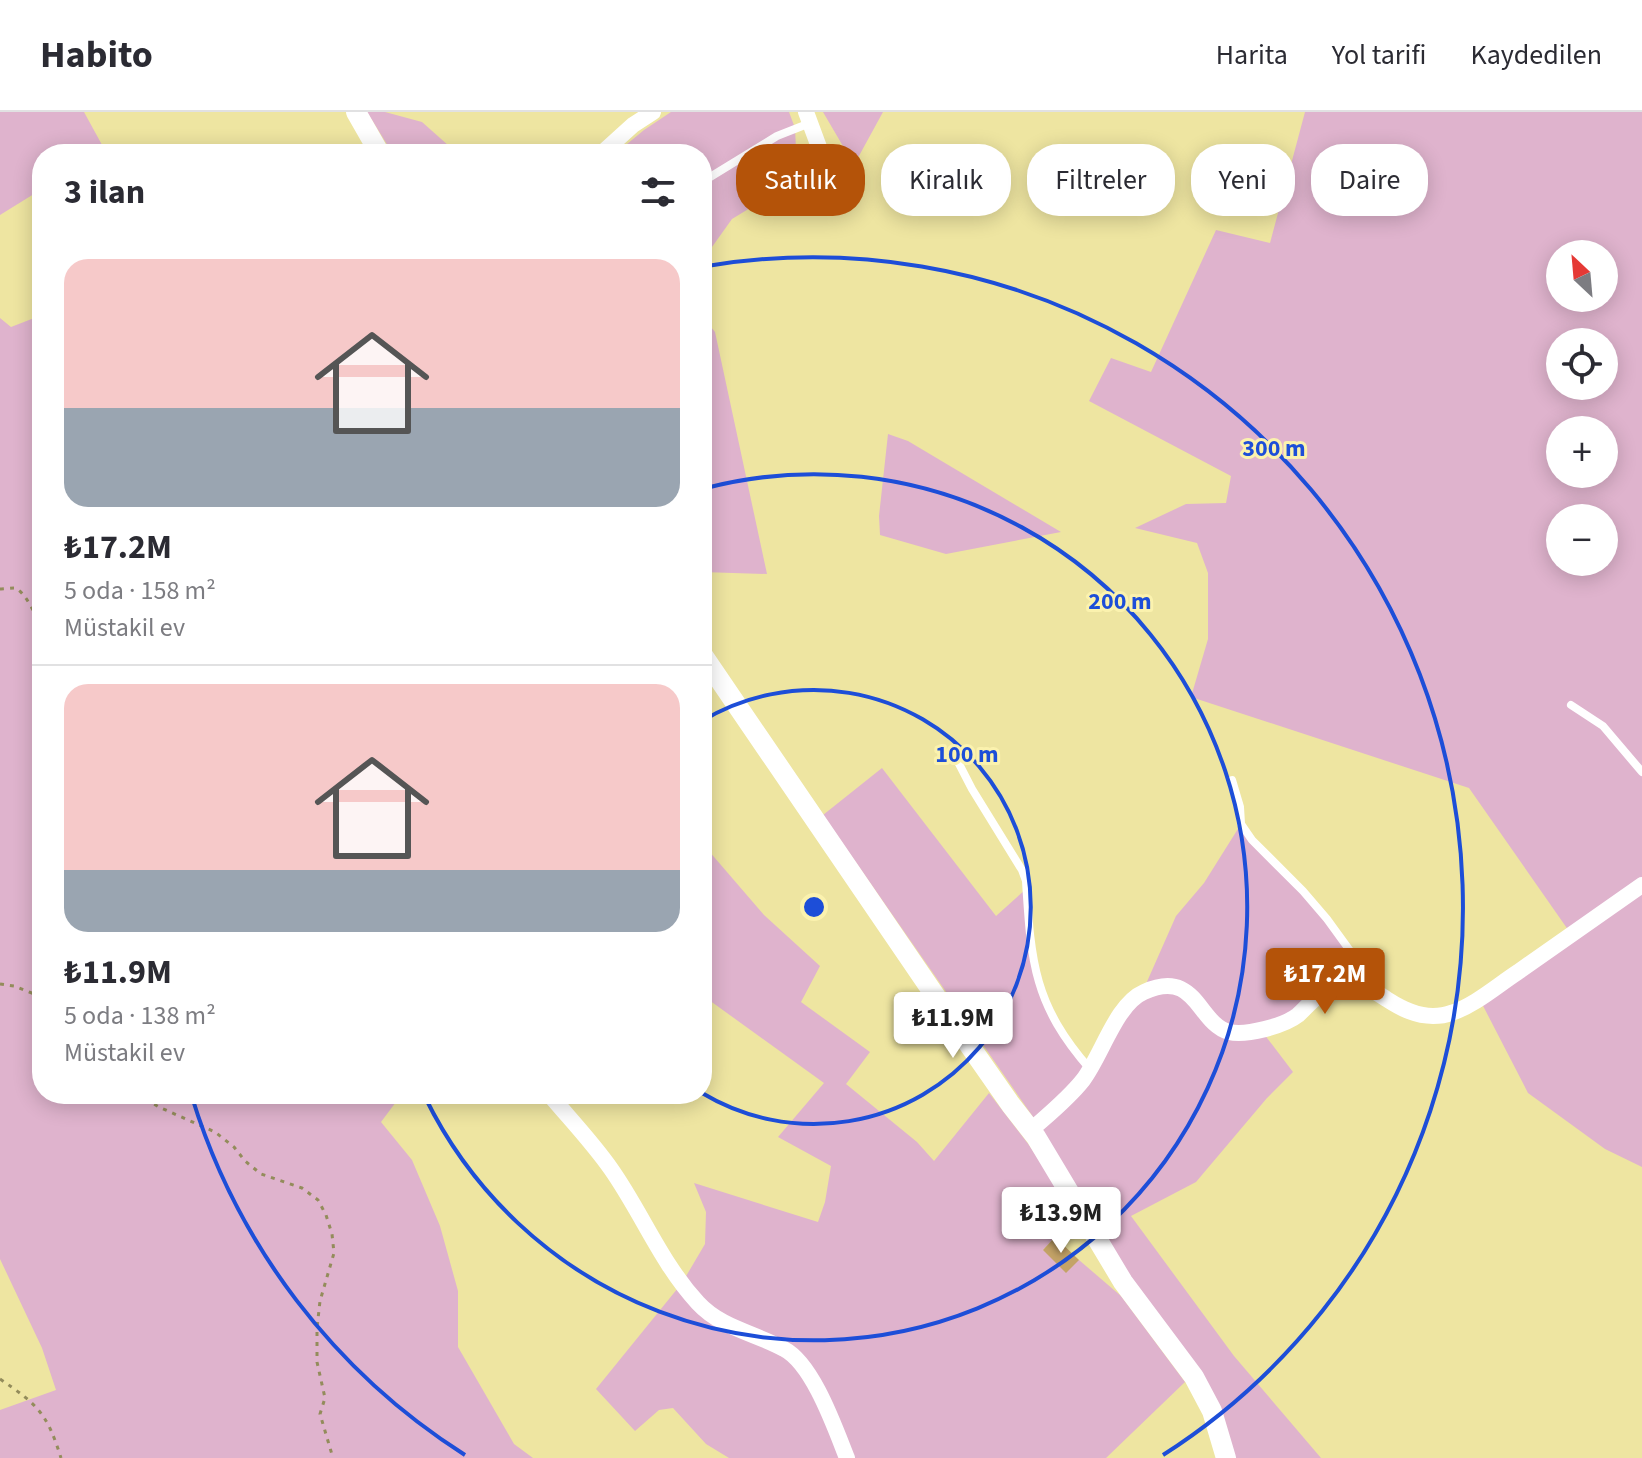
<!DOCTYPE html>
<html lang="tr">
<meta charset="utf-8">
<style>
body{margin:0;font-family:"Source Sans 3",sans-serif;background:#f7f7f7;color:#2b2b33;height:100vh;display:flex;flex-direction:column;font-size:30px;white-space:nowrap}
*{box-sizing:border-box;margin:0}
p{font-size:26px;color:#7c7c81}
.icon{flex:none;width:44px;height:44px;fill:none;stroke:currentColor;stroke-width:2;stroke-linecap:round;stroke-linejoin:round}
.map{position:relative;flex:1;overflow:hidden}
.panel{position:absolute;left:32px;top:32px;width:680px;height:960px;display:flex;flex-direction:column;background:#fff;border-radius:32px;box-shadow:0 4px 20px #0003}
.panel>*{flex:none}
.hud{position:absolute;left:736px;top:32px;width:760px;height:72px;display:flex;gap:16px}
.needle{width:52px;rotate:334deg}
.controls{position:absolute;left:1546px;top:128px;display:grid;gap:16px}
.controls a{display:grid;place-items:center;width:72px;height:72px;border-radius:50%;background:#fff;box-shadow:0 4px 20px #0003;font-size:40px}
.price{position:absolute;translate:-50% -68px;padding:0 18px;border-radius:8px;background:#fff;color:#222;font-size:26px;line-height:52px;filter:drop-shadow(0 2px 4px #0008)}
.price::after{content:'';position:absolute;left:50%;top:48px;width:24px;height:18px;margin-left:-12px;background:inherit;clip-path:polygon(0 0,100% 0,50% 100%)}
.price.on{background:#b45309;color:#fff}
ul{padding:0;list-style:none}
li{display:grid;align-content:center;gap:16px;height:424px;padding:0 32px}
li+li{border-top:2px solid #e1e1e2}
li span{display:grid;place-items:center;height:248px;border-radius:24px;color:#555}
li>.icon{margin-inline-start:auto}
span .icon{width:144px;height:144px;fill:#fffc;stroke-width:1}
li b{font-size:34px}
h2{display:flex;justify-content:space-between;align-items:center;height:96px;padding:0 32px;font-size:34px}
.pill{padding:0 28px;border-radius:32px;background:#fff;box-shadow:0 4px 20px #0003;font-size:28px;line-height:72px}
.pill.on{background:#b45309;color:#fff}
header{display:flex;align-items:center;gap:48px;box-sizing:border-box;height:112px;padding:0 40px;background:#fff;border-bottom:2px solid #e1e1e2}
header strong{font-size:38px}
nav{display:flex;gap:44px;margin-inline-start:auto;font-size:28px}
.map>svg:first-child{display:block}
.green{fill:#dfb3cd;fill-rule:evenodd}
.building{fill:#c4a367}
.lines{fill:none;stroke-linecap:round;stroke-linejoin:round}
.path{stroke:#938c5b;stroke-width:3;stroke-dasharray:4 6;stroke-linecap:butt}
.service{stroke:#fff;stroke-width:8}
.minor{stroke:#fff;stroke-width:16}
.tertiary{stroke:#fff;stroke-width:20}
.ring{fill:none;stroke:#1d4ed8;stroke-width:4}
.centre{fill:#1d4ed8;stroke:#fbf2ae;stroke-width:4}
.ring-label{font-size:24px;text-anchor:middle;font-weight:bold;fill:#1d4ed8;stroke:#fbf2ae;stroke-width:6;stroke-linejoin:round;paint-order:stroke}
</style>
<header>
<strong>Habito</strong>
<nav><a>Harita</a><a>Yol tarifi</a><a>Kaydedilen</a></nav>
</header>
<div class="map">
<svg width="1642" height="1346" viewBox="0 0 1642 1346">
<rect width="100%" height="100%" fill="#eee5a1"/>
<path class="green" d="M 0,0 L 84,0 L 107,42 L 42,42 L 42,77 L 0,103 Z
M 367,0 L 385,0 L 422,10 L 458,42 L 393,42 Z
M 671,0 L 789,0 L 795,16 L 796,37 L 790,62 L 760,90 L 732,107 L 702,149 L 702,42 L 615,42 L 644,18 Z
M 823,0 L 883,0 L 854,53 Z
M 1305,0 L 1642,0 L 1642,1055 L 1605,1037 L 1528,981 L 1479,886 L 1571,822 L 1469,676 L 1191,585 L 1208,527 L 1208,461 L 1197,431 L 1135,416 L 1186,392 L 1226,391 L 1231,364 L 1089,289 L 1111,246 L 1151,260 L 1216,118 L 1270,131 ZM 1560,142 L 1604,142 L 1604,186 L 1560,186 ZM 1560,230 L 1604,230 L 1604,274 L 1560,274 ZM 1560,318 L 1604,318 L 1604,362 L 1560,362 ZM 1560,406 L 1604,406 L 1604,450 L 1560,450 Z
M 42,203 L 42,982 L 402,982 L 381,1010 L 412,1048 L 440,1114 L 458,1179 L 458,1235 L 514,1332 L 533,1346 L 0,1346 L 0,1298 L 56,1278 L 42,1236 L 0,1147 L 0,206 L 11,215 Z
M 702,204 L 715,220 L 767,462 L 702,460 Z
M 888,322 L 908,329 L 1061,420 L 946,442 L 880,423 L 879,404 Z
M 882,656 L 996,804 L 1027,776 L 1041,883 L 1090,957 L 1142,881 L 1176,804 L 1204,771 L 1241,712 L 1303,779 L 1384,885 L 1347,876 L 1261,918 L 1293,960 L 1267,986 L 1196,1070 L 1131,1104 L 1234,1244 L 1321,1346 L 1234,1346 L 1125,1156 L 1038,1012 L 823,703 Z
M 702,731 L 764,803 L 820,854 L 801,890 L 870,940 L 846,972 L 917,1030 L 934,1049 L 989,981 L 1029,1033 L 1073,1100 L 1055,1125 L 1043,1138 L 1079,1148 L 1121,1184 L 1185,1270 L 1106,1346 L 729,1346 L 706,1332 L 673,1296 L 659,1298 L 635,1319 L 596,1277 L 682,1171 L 705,1132 L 706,1100 L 694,1071 L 818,1110 L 825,1090 L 831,1054 L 778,1025 L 824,971 L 702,883 Z"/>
<path class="building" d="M 1055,1125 L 1079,1148 L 1066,1161 L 1043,1138 Z"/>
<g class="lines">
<path class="path" d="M 0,477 C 1,477 13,476 14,476 C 25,478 36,505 42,515
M 0,872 L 14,874 L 42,885
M 137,982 L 159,995 L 215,1020 L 234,1035 L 245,1049 L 261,1062 L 302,1076 L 318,1088 L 326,1103 L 332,1122 L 334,1141 L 320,1189 L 317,1216 L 317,1250 L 325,1286 L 320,1302 L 333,1346
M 0,1267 C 38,1293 47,1301 61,1346"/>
<path class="service" d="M 702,70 L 777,24 L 810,11
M 1571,593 L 1603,614 L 1642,660
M 956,646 L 972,677 L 1022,758 L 1026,769 C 1031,851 1034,893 1090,957
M 1232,668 L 1240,695 L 1241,712 L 1252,728 L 1303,779 L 1327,807 L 1380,880"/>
<path class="minor" d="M 806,0 L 826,54
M 601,42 L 633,13 L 653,0
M 549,982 C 570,1007 593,1031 611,1057 C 642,1101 661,1151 698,1191 C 721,1216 755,1221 784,1237 C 813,1252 835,1316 847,1346
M 1031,1018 C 1049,1002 1068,987 1083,968 C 1102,943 1116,892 1144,880 C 1197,856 1197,911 1229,920 C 1246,924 1284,914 1298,903 C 1309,893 1316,882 1331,878 C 1344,874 1361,875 1373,879 C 1378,881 1383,885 1388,888 C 1402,897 1416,904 1433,904 C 1439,904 1446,903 1451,901 C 1474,894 1498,873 1518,860 C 1559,831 1600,802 1642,773"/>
<path class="tertiary" d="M 356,0 L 380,42
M 702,542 L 951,907 L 1011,993 L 1036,1025 L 1123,1170 L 1194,1265 L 1212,1299 L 1226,1346"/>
</g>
<g class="ring">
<path d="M702 609A217 217 0 1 1 702 981"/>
<path d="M706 376A433 433 0 1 1 425 985"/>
<path d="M465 1343A650 650 0 0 1 192 985M707 154A650 650 0 0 1 1163 1343"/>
</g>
<circle cx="814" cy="795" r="12" class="centre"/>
<g class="ring-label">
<text x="1274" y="344">300 m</text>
<text x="1120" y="497">200 m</text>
<text x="967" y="650">100 m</text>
</g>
</svg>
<div class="controls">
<a><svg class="needle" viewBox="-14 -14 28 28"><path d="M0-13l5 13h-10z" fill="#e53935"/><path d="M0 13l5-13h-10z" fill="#7c7c81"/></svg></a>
<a><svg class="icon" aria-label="locate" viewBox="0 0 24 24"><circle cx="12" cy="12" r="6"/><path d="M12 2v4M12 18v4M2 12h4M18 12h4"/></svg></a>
<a>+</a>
<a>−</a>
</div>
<b class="price on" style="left:1325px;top:904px">₺17.2M</b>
<b class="price" style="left:953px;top:948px">₺11.9M</b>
<b class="price" style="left:1061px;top:1143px">₺13.9M</b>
<div class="hud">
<a class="pill on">Satılık</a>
<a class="pill">Kiralık</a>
<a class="pill">Filtreler</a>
<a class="pill">Yeni</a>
<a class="pill">Daire</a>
</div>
<section class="panel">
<h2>3 ilan<svg class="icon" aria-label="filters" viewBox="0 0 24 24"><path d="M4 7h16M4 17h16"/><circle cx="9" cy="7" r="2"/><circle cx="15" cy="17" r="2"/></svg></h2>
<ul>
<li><span style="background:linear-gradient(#f6c9c9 60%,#9aa5b1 0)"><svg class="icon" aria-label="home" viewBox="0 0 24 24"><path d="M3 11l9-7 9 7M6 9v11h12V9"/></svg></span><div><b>₺17.2M</b><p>5 oda · 158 m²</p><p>Müstakil ev</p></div></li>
<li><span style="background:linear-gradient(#f6c9c9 75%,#9aa5b1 0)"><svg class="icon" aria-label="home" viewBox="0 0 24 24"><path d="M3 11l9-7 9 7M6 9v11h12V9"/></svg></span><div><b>₺11.9M</b><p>5 oda · 138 m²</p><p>Müstakil ev</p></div></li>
</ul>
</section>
</div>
